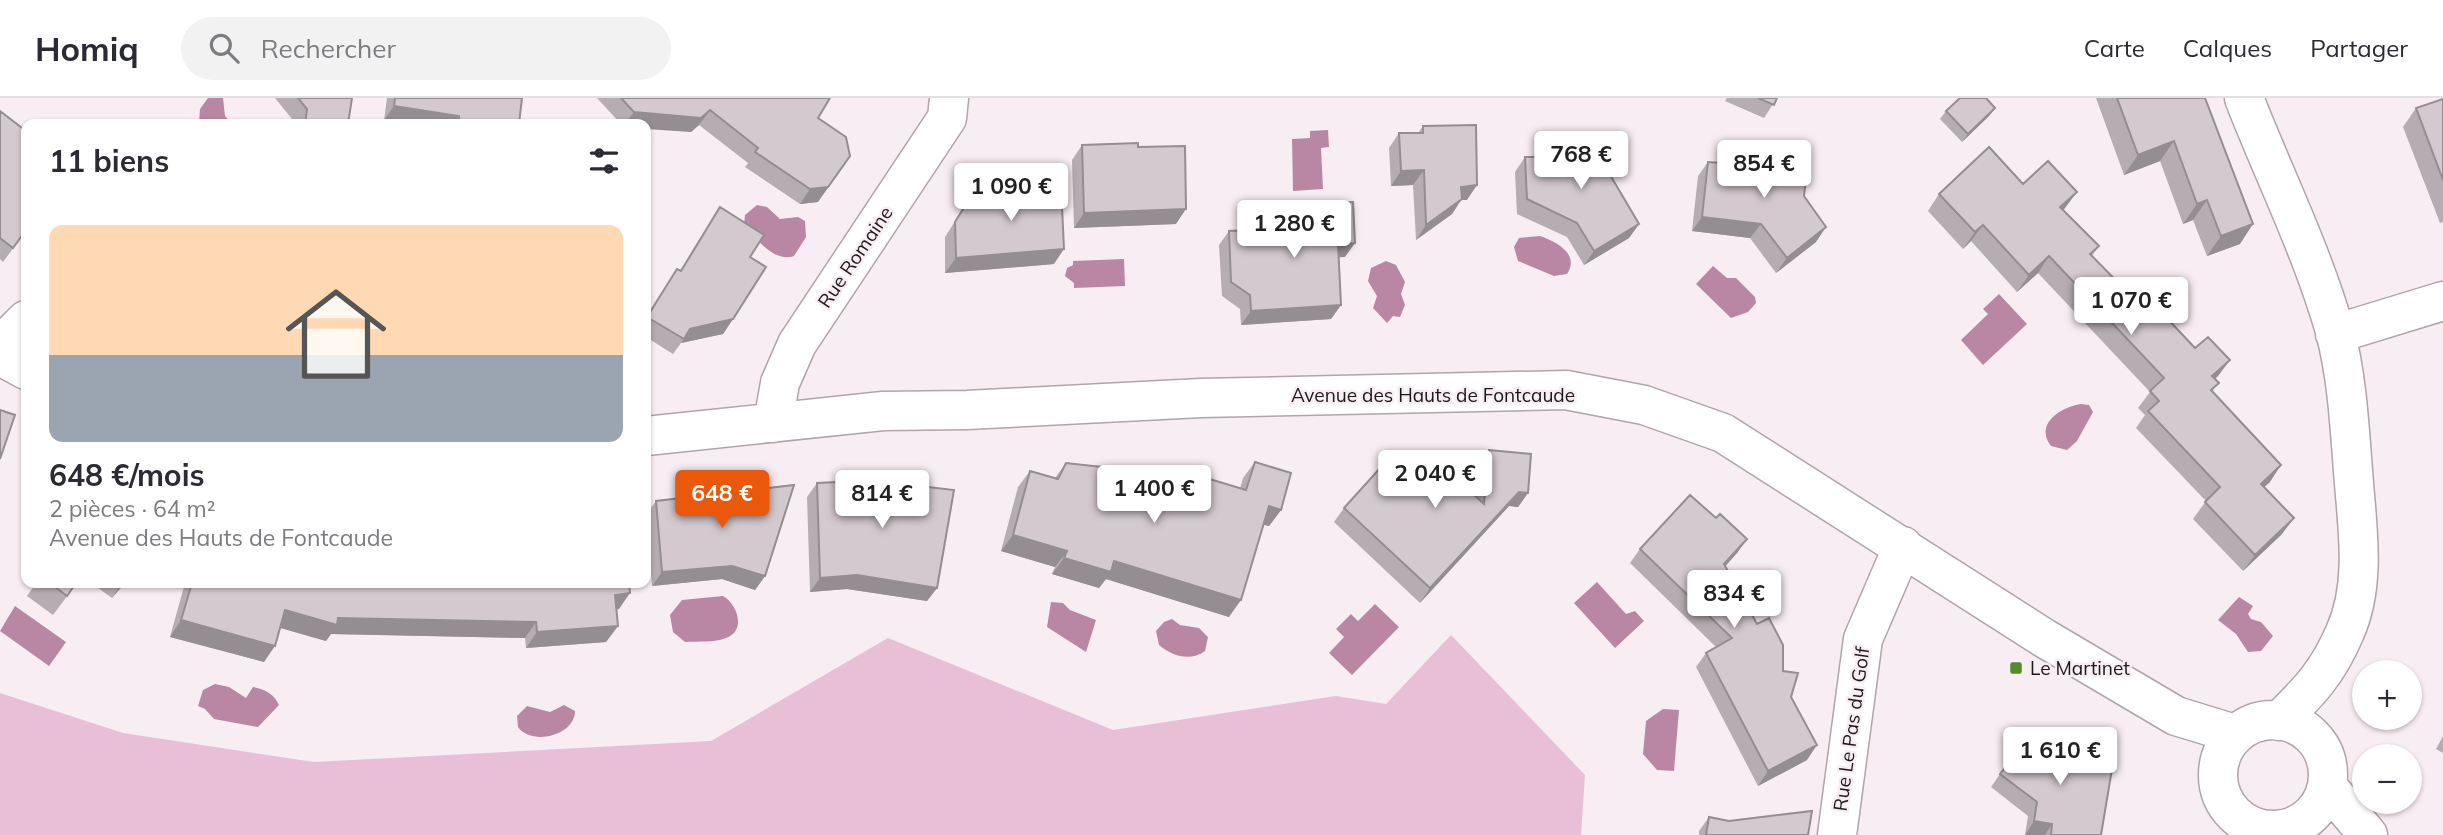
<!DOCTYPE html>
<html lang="fr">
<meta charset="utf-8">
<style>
body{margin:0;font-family:Mulish,sans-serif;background:#f2f2f3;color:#2b2b33;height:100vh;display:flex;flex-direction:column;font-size:26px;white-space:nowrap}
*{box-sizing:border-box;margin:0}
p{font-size:23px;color:#7c7c81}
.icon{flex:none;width:38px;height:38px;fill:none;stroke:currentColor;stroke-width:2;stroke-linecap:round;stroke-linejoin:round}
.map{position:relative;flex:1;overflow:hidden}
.details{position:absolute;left:21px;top:21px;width:630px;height:469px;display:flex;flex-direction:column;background:#fff;border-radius:14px;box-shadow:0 2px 5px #0004}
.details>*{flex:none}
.fabs{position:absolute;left:2352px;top:562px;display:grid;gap:14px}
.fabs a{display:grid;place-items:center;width:70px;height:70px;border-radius:50%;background:#fff;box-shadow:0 2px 5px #0004;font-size:35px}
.price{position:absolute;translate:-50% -60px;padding:0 16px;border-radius:7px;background:#fff;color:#222;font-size:23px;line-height:46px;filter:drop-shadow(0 2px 4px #0008)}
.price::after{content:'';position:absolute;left:50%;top:42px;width:21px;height:16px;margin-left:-10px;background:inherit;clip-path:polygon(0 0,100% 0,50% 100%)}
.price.active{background:#ea580c;color:#fff}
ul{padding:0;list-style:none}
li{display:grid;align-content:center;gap:14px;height:371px;padding:0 28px}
li span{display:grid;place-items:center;height:217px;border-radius:14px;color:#555}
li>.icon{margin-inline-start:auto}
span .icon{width:126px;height:126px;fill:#fffc;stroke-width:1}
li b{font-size:30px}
h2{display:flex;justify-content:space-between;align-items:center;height:84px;padding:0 28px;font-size:30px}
header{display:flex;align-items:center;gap:42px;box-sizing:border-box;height:98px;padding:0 35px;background:#fff;border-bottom:2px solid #e1e1e2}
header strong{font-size:33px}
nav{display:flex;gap:38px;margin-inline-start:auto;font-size:24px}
.search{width:490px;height:63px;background:#f2f2f3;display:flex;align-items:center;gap:18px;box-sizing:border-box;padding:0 24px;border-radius:38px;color:#7c7c81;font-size:26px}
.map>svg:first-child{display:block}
.green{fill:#e8bfd6}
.water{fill:#b987a3}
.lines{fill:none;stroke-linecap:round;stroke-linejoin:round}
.minor-casing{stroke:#afa5aa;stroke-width:41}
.minor{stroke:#fff;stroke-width:38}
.wall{fill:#b6adb2}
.shaded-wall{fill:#948d91}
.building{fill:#d4c9cf;stroke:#948d91;stroke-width:2}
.poi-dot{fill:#558c27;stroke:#f8edf3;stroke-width:2.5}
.labels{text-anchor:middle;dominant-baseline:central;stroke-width:5;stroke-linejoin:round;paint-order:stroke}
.street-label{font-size:19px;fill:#1c181a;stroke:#f8edf3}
.poi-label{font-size:19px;fill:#1c181a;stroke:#f8edf3;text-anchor:start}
</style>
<header>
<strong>Homiq</strong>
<div class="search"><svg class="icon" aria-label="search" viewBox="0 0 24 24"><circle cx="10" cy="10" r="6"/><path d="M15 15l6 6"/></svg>Rechercher</div>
<nav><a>Carte</a><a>Calques</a><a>Partager</a></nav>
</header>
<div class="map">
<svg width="2443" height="737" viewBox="0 0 2443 737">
<rect width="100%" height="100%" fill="#f8edf3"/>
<path class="green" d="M 1451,537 L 1585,677 L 1581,737 L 0,737 L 0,595 L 123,635 L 314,664 L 711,643 L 888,540 L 1113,632 L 1336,598 L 1386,606 Z"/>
<path class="water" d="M 208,0 L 223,0 L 225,18 L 232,26 L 199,26 L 200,11 Z
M 1328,32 L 1329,49 L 1321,50 L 1323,91 L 1293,93 L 1292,41 L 1310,40 L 1310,33 Z
M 757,107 L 767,109 L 780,121 L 798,119 L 805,123 L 806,139 L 794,158 C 774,165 755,140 744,126 L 745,117 Z
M 1540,138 C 1557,144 1580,156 1567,176 L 1554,178 L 1518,163 L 1514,149 L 1519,140 Z
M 1124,161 L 1125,188 L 1074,190 L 1074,185 L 1065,178 L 1067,170 L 1073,167 L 1073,163 Z
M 1386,163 L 1396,167 L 1405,184 L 1401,196 L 1405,207 L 1400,219 L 1393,218 L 1387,225 L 1373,210 L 1377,198 L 1368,183 L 1371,170 Z
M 1713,168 L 1727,180 L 1736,180 L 1755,199 L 1756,205 L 1748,214 L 1731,220 L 1696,186 Z
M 1999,196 L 2027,226 L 1983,267 L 1961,242 L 1988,216 L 1983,211 Z
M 2081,306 L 2089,307 L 2093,314 L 2077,343 L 2067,352 L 2051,348 C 2034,326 2061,309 2081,306 Z
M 1597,484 L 1626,516 L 1635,513 L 1644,523 L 1615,550 L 1574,505 Z
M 723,498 C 737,506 747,532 726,540 C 715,545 697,543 685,544 L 673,534 L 670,517 L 682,502 Z
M 2239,499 L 2253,508 L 2248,516 L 2251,521 L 2261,524 L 2273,538 L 2261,553 L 2248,554 L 2236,536 L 2218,522 Z
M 1051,504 L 1063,505 L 1070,512 L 1096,522 L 1086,554 L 1047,529 Z
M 1375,506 L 1399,529 L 1352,577 L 1329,555 L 1344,539 L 1336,531 L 1351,516 L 1358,523 Z
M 15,508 L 66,544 L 49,568 L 0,533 Z
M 1172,521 L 1180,527 L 1199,530 L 1208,539 L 1205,553 C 1190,564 1172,558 1159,547 L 1156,533 L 1164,524 Z
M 215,586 L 229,589 L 246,600 L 253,589 C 265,591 274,596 279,607 L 258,629 L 214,621 L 205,611 L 198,608 L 203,592 Z
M 564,607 L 575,613 C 575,638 531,648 518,629 L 517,618 L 527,608 L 550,614 Z
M 1663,611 L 1679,612 L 1674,673 L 1657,672 L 1643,656 L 1646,623 Z"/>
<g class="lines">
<g class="minor-casing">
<path id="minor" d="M 2244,0 C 2274,77 2312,153 2335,233 C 2349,286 2350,343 2355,397 C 2359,442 2364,492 2345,534 C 2328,574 2310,593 2279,623
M 2335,236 L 2443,203
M 0,248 L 26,222
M 0,258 L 26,272
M 773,325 L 780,285 L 797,246 L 947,20 L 949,0
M 646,338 L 883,313 L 967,312 L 1201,300 L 1566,292 L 1644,307 L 1723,335 L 2044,540 L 2176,618 L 2235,636
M2218 677a55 55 0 1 1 110 0a55 55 0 1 1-110 0Z
M 2327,688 L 2368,737
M 1837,737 L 1863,541 L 1903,448"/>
</g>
<use href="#minor" class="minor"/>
</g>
<path class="wall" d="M 275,0 L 352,0 L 348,26 L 296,26 Z
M 387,0 L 522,0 L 519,26 L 410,26 L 384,22 Z
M 597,0 L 830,0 L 818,20 L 818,104 L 800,106 L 745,69 L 748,65 L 699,27 L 691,34 L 646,26 L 621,26 Z
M 1727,0 L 1777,0 L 1764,20 L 1725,3 Z
M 2096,0 L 2205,0 L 2240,146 L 2207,158 L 2193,122 L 2183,126 L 2160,63 L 2124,77 Z
M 2443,1 L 2443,124 L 2440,125 L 2403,29 L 2416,10 Z
M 1995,10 L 1989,18 L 1962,44 L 1940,21 L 1946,13 Z
M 0,13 L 26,133 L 3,164 L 0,161 Z
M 1423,28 L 1467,102 L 1461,102 L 1452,116 L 1416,142 L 1413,87 L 1391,88 L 1389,50 L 1399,35 L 1418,35 Z
M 1582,40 L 1606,70 L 1639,126 L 1629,140 L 1584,167 L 1567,139 L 1517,116 L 1515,74 L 1525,59 L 1542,59 L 1550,47 L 1570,58 Z
M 1082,47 L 1176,126 L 1074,130 L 1072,62 Z
M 1768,59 L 1804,98 L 1816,144 L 1776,175 L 1750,140 L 1692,133 L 1698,78 L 1708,64 L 1762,67 Z
M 2023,86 L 2065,110 L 2063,112 L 2099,148 L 2092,158 L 2140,207 L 2195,250 L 2230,262 L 2215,281 L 2213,294 L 2270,384 L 2264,389 L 2282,436 L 2243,473 L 2193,421 L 2206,403 L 2136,330 L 2145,317 L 2138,310 L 2150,294 L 2038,175 L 2017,194 L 1971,143 L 1963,151 L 1928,113 L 1939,96 Z
M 1029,90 L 1054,166 L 945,175 L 945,139 L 973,95 L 1026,93 Z
M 1304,106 L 1345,159 L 1339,159 L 1341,207 L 1331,221 L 1241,227 L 1240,211 L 1222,198 L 1219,147 L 1229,133 L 1295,130 L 1295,120 Z
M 720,109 L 750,159 L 733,221 L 723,236 L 681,245 L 673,256 L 646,239 L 646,220 L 677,171 L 680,173 Z
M 1489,352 L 1528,395 L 1518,409 L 1509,408 L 1420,505 L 1334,424 L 1344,410 L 1435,377 L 1476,399 L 1479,366 Z
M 1255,364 L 1281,412 L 1269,428 L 1264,427 L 1229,519 L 1106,481 L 1099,490 L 1052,476 L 1055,469 L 1001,453 L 1018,389 L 1030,373 L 1055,380 L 1066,365 L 1111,386 L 1177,406 L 1181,393 L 1193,376 L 1240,391 L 1243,380 Z
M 837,380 L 878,383 L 937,490 L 927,503 L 847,491 L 810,494 L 807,399 L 817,385 L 834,384 Z
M 656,403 L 765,478 L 755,492 L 722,481 L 652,488 L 646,417 Z
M 1716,420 L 1747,441 L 1737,455 L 1725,468 L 1783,573 L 1807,662 L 1758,688 L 1696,569 L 1706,555 L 1716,549 L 1630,465 L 1640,451 Z
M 36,485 L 77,485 L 53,517 L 27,498 Z
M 91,485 L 125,485 L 112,500 Z
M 185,485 L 629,485 L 619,511 L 616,512 L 618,528 L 606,544 L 526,550 L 525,540 L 331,536 L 326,543 L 280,530 L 264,564 L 170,539 Z
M 2443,638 L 2443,655 L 2436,651 Z
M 2000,676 L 2101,737 L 2025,737 L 2028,718 L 1991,689 Z
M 1709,719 L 1729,723 L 1808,737 L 1699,737 L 1699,733 Z"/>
<path class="shaded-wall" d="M 394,8 L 459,18 L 454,26 L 410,26 L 384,22 Z
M 1995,10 L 1989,18 L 1962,44 L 1968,36 Z
M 710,12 L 699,27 L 691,34 L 646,31 L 646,26 L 625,26 L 634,14 Z
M 2174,43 L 2160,63 L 2124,77 L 2138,57 Z
M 1424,72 L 1413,87 L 1391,88 L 1401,73 Z
M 840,73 L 818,104 L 800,106 L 810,91 Z
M 1477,87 L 1467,102 L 1461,102 L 1452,116 L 1416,142 L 1426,127 L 1461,89 Z
M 2077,94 L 2065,110 L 2049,126 L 2060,109 Z
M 2207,102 L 2193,122 L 2183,126 L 2197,106 Z
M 1186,111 L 1176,126 L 1074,130 L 1084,115 Z
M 1702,119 L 1761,126 L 1750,140 L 1692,133 Z
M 1639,126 L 1629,140 L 1584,167 L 1594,153 Z
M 2253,126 L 2240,146 L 2207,158 L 2221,138 Z
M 1983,127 L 1971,143 L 1963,151 L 1975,134 Z
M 1826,129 L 1816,144 L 1776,175 L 1787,160 Z
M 1355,145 L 1345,159 L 1328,160 L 1338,146 Z
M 1064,151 L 1054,166 L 945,175 L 956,160 Z
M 2049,158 L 2038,175 L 2017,194 L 2029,177 Z
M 1341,207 L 1331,221 L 1241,227 L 1251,213 Z
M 733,221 L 723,236 L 681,245 L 690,231 Z
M 2230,262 L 2218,278 L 2200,295 L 2212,278 Z
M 2281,367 L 2270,384 L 2250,402 L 2261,386 Z
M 1519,394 L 1528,395 L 1518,409 L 1509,408 L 1420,505 L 1430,490 Z
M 1269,408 L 1281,412 L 1269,428 L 1258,425 Z
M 2294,420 L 2282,436 L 2243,473 L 2255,457 Z
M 1013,437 L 1067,453 L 1055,469 L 1001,453 Z
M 1747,441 L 1737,455 L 1714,481 L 1724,466 Z
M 1064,460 L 1114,463 L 1241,502 L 1229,519 L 1106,481 L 1099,490 L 1052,476 Z
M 732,468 L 765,478 L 755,492 L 722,481 L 652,488 L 662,474 Z
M 857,477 L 937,490 L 927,503 L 847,491 L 810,494 L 820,480 Z
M 122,485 L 125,485 L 112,500 Z
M 630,495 L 619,511 L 604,513 L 615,497 Z
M 285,512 L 338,520 L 536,524 L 525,540 L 331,536 L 326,543 L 274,528 Z
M 181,522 L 275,548 L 264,564 L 170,539 Z
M 618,528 L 606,544 L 526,550 L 537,534 Z
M 1817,647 L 1807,662 L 1758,688 L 1768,673 Z
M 2034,723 L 2052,726 L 2045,737 L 2025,737 Z"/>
<path class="building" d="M 298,0 L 352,0 L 348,26 L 305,26 L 307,11 Z
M 395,0 L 522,0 L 519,26 L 459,26 L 459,18 L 394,8 Z
M 621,0 L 830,0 L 818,20 L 846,39 L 850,58 L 828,89 L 810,91 L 755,54 L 758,50 L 710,12 L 701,20 L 634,14 Z
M 1758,0 L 1777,0 L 1774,7 Z
M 1960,0 L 1986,0 L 1995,10 L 1968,36 L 1946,13 Z
M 2117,0 L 2205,0 L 2253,126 L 2221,138 L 2207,102 L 2197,106 L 2174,43 L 2138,57 Z
M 2443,1 L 2443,82 L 2416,10 Z
M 0,13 L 26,33 L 26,132 L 13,150 L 0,140 Z
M 1476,27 L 1477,87 L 1461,89 L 1462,101 L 1426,127 L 1424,72 L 1401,73 L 1399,35 L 1423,35 L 1423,28 Z
M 1582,40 L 1613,55 L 1606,70 L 1639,126 L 1594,153 L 1577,125 L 1527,101 L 1525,59 L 1544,59 L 1550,47 L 1573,59 Z
M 1138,45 L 1138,49 L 1185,48 L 1186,111 L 1084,115 L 1082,47 Z
M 1989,49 L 2023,86 L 2048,63 L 2077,94 L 2060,109 L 2099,148 L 2090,156 L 2140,207 L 2148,200 L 2195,250 L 2208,239 L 2230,262 L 2212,278 L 2219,285 L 2211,292 L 2281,367 L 2261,386 L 2294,420 L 2255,457 L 2205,404 L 2220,389 L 2148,313 L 2159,303 L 2150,293 L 2164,280 L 2049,158 L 2029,177 L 1983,127 L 1975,134 L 1939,96 Z
M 1768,59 L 1808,63 L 1804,98 L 1826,129 L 1787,160 L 1761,126 L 1702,119 L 1708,64 L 1767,68 Z
M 1061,88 L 1064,151 L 956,160 L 955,124 L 973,95 L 1029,93 L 1029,90 Z
M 1353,104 L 1355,145 L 1338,146 L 1341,207 L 1251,213 L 1250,197 L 1231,184 L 1229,133 L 1306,130 L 1304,106 Z
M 720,109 L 764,137 L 750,159 L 766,169 L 733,221 L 690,231 L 684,241 L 647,219 L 677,171 L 681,173 Z
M 0,312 L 15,317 L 0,361 Z
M 1489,352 L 1531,356 L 1528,395 L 1519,394 L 1430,490 L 1344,410 L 1382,368 L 1390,376 L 1411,354 L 1435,377 L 1443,368 L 1484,406 Z
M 1255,364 L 1291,375 L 1281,412 L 1269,408 L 1241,502 L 1114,463 L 1111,474 L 1064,460 L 1067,453 L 1013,437 L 1030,373 L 1058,381 L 1066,365 L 1102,369 L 1111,386 L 1184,407 L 1193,376 L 1246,392 Z
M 859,376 L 878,378 L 878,383 L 954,392 L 937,490 L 857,477 L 820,480 L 817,385 L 837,384 L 837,380 Z
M 794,387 L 765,478 L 732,468 L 662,474 L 656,403 Z
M 1690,397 L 1716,420 L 1720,416 L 1747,441 L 1724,466 L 1757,526 L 1769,520 L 1783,547 L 1783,573 L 1798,575 L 1791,599 L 1817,647 L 1768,673 L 1706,555 L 1732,540 L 1640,451 Z
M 50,485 L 76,485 L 67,498 Z
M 192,485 L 629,485 L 630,495 L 615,497 L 618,528 L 537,534 L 536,524 L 338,520 L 337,527 L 285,512 L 275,548 L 181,522 Z
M 2035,631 L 2079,665 L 2112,671 L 2101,737 L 2051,737 L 2052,726 L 2034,723 L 2037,704 L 2000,676 Z
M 1812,713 L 1808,737 L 1706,737 L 1709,719 L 1729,723 Z"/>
<rect class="poi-dot" x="2009" y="563" width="14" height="14" rx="3.5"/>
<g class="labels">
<g class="street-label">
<text transform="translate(855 159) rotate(-56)">Rue Romaine</text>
<text x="1433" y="297">Avenue des Hauts de Fontcaude</text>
<text transform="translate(1851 631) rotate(-82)">Rue Le Pas du Golf</text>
</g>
<g class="poi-label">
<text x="2030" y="570">Le Martinet</text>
</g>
</g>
</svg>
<div class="fabs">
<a>+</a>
<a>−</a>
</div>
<b class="price" style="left:1581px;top:93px">768 €</b>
<b class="price" style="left:1764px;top:102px">854 €</b>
<b class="price" style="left:1011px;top:125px">1 090 €</b>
<b class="price" style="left:1294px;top:162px">1 280 €</b>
<b class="price" style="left:2131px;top:239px">1 070 €</b>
<b class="price" style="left:1435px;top:412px">2 040 €</b>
<b class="price" style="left:1154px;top:427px">1 400 €</b>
<b class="price active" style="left:722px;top:432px">648 €</b>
<b class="price" style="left:882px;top:432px">814 €</b>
<b class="price" style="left:1734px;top:532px">834 €</b>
<b class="price" style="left:2060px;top:689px">1 610 €</b>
<section class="details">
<h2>11 biens<svg class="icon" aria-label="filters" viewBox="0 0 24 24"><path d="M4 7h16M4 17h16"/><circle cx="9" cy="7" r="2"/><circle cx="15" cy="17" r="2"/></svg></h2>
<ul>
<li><span style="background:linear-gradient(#ffd9b3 60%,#9aa5b1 0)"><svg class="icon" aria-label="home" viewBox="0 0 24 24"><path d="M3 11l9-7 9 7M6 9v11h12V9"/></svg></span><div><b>648 €/mois</b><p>2 pièces · 64 m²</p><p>Avenue des Hauts de Fontcaude</p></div></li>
</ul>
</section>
</div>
